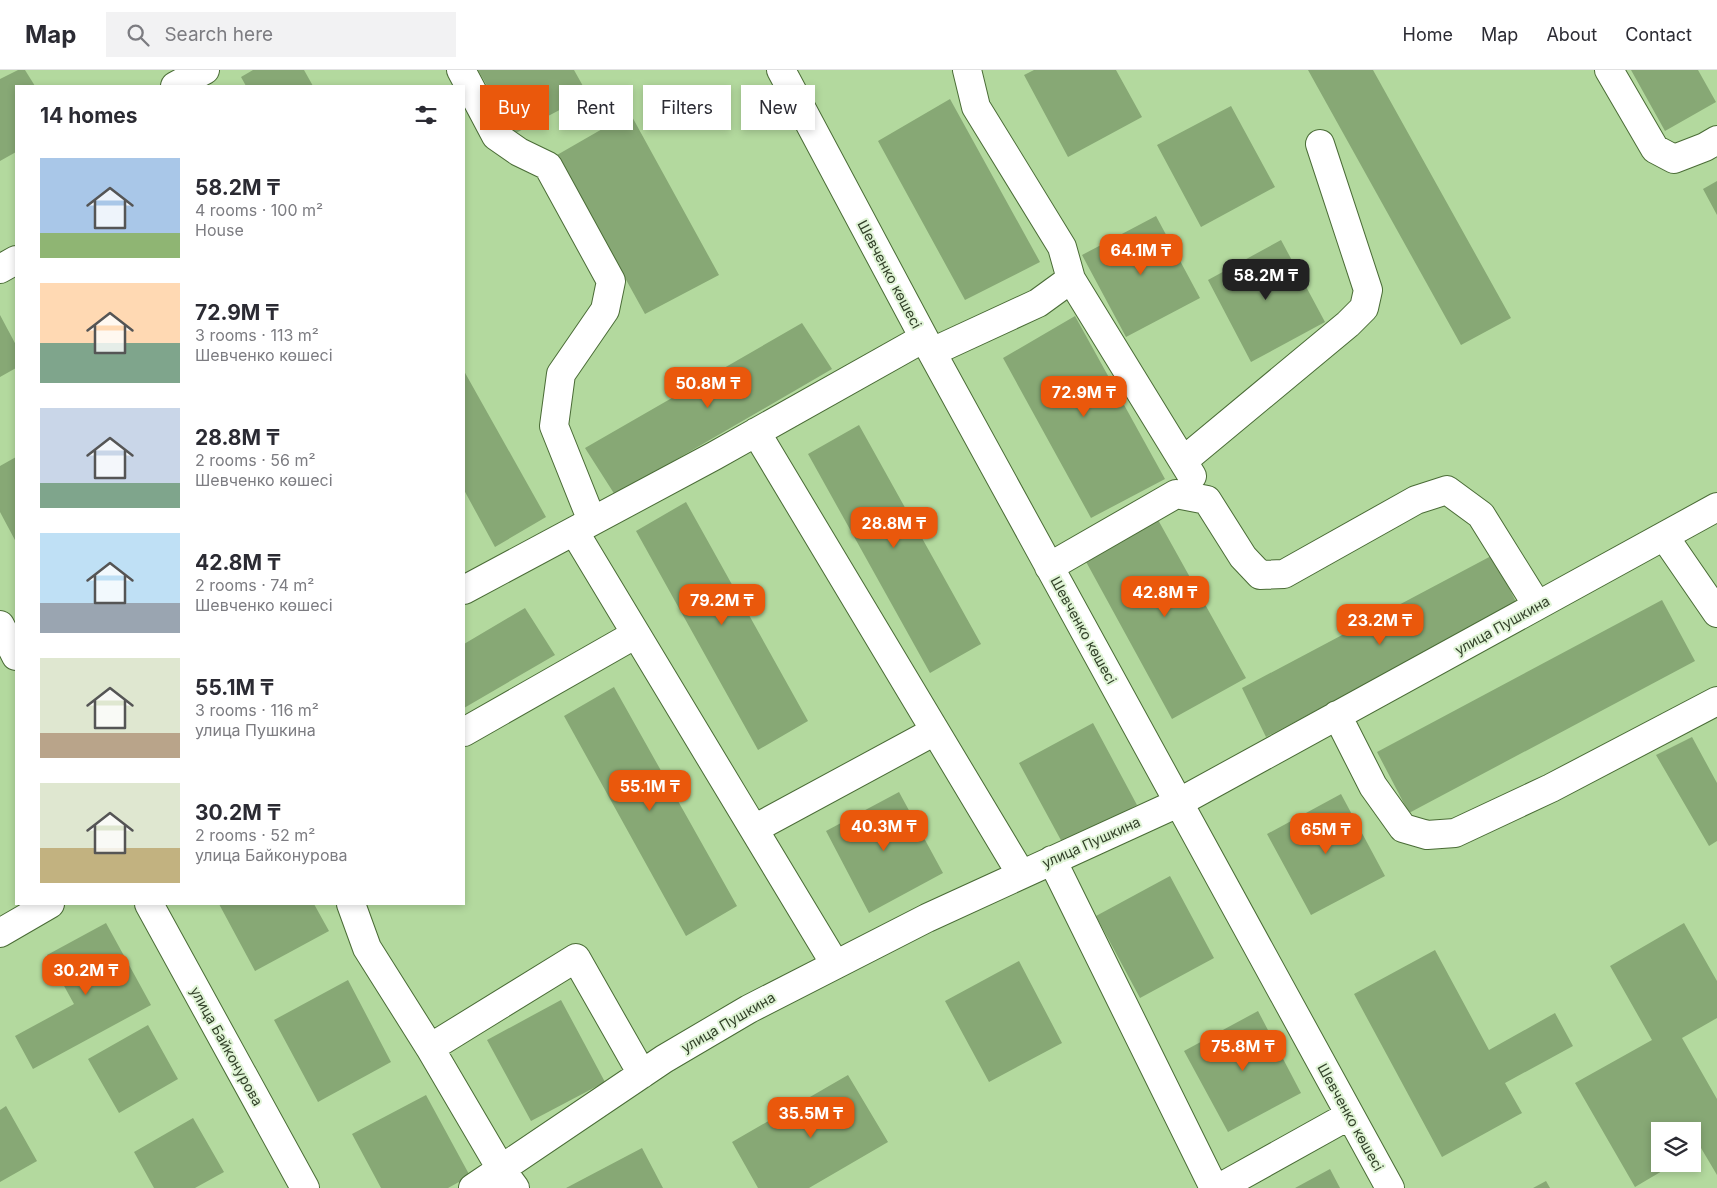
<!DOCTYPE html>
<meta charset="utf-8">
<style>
body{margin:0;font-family:Inter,sans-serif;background:#f2f2f3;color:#2b2b33;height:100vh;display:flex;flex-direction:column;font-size:19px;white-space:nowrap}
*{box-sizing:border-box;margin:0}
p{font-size:16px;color:#7c7c81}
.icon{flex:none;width:28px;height:28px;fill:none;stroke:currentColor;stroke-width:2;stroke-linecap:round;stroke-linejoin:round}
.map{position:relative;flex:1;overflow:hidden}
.details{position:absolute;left:15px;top:15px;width:450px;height:820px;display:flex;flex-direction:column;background:#fff;border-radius:0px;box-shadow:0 2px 8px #0003}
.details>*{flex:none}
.banner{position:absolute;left:480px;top:15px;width:475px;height:45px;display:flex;gap:10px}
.fabs{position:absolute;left:1651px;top:1052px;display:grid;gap:10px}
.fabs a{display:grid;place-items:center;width:50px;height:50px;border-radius:0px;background:#fff;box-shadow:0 2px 8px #0003;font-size:25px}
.price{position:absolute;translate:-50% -42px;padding:0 11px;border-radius:10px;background:#ea580c;color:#fff;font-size:16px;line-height:32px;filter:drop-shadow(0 1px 2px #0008)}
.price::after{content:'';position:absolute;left:50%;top:30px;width:15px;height:11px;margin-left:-8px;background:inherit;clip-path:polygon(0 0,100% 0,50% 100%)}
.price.on{background:#222;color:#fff}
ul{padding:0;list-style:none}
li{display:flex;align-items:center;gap:15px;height:125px;padding:0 25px}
li span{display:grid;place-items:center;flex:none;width:140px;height:100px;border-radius:0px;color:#555}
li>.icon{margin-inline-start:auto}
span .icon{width:60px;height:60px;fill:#fffc;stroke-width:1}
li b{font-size:21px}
h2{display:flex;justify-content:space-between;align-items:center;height:60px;padding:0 25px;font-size:21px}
.pill{padding:0 18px;border-radius:0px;background:#fff;box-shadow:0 2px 8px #0003;font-size:18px;line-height:45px}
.pill.on{background:#ea580c;color:#fff}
header{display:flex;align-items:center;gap:30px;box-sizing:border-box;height:70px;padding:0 25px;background:#fff;border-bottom:1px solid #e1e1e2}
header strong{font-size:24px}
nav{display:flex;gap:28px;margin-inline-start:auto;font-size:18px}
.search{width:350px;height:45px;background:#f2f2f3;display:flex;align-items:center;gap:12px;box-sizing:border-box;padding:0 18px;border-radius:0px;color:#7c7c81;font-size:19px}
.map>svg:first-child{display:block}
.building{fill:#87a875}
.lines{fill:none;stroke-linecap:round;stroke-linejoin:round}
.minor-casing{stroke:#4a6c36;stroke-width:30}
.minor{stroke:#fff;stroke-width:28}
.labels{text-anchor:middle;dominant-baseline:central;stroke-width:4;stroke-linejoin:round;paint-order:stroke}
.street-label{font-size:14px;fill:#33422a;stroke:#e0f4d6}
</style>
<header>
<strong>Map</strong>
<div class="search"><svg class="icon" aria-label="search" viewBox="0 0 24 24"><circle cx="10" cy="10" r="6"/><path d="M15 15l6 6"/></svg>Search here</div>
<nav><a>Home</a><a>Map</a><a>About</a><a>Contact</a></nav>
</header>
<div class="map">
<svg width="1717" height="1118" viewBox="0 0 1717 1118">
<rect width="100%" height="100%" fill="#b3d99e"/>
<path class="building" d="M 18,0 L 25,0 L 35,16 L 16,16 L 16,82 L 0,91 L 0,9 Z
M 253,0 L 304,0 L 313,16 L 246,16 L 241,7 Z
M 478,0 L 574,0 L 588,25 L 514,64 Z
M 1034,0 L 1116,0 L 1142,47 L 1068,87 L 1024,5 Z
M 1308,0 L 1373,0 L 1511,248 L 1461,275 Z
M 1631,0 L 1698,0 L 1716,32 L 1665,61 Z
M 950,29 L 1040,192 L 965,230 L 878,71 Z
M 1231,36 L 1275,117 L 1201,157 L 1157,75 Z
M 630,43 L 719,205 L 645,244 L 557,85 Z
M 1717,111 L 1717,145 L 1703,119 Z
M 1156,146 L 1200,228 L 1126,267 L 1082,185 Z
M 1281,170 L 1325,252 L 1251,292 L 1208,210 Z
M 0,245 L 16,275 L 16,298 L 0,307 Z
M 1075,246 L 1165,409 L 1091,448 L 1003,288 Z
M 802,253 L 832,299 L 615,425 L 585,378 Z
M 464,301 L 546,447 L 495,477 L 464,420 Z
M 859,355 L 981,574 L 930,603 L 808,384 Z
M 16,387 L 16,472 L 0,442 L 0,396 Z
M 686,432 L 808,651 L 758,680 L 636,461 Z
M 1157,448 L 1246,608 L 1172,649 L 1084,488 Z
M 1493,485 L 1517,534 L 1266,667 L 1242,618 Z
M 1662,530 L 1695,591 L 1409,743 L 1377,682 Z
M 525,538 L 555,585 L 464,638 L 464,574 Z
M 614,617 L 737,836 L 686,866 L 564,646 Z
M 1093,653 L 1137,735 L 1063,774 L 1019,693 Z
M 1692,667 L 1717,713 L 1717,771 L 1709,776 L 1656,685 Z
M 899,722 L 943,803 L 869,843 L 826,761 Z
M 1341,724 L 1385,806 L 1311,845 L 1267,764 Z
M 1170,806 L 1214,888 L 1140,928 L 1096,846 Z
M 219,834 L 314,834 L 329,861 L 255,901 Z
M 106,853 L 151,935 L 33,999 L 15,966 L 74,934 L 47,885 Z
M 1684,853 L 1717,911 L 1717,948 L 1682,968 L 1717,1029 L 1717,1105 L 1701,1078 L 1692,1083 L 1692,1061 L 1660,1061 L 1660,1094 L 1674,1094 L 1635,1117 L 1575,1013 L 1652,970 L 1610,896 Z
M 1435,880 L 1489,980 L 1555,943 L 1573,976 L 1505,1013 L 1522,1043 L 1442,1087 L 1354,924 Z
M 1019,891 L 1062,973 L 989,1012 L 945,931 Z
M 348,910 L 391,992 L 318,1032 L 274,950 Z
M 561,930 L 605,1012 L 531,1051 L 487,970 Z
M 1258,941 L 1301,1023 L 1228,1062 L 1184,981 Z
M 148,955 L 178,1009 L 119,1043 L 88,989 Z
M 848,1005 L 888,1072 L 809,1118 L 758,1118 L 732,1072 Z
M 426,1025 L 470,1106 L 448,1118 L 381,1118 L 352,1064 Z
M 6,1036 L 37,1091 L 0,1112 L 0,1040 Z
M 193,1048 L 224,1102 L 195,1118 L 154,1118 L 134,1082 Z
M 642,1078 L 663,1118 L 566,1118 Z
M 1330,1099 L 1340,1118 L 1295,1118 Z
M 1546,1111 L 1550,1118 L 1533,1118 Z"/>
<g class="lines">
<g class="minor-casing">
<path id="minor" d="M 461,0 L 496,66 L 519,82 L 548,96 L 611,211 L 605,240 L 561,304 L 554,356 L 592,451
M 781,0 L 924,268 L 1390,1118
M 1609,0 L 1655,79 L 1674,89 L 1705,77 L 1717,70
M 175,16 L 205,0
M 0,199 L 16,190
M 1071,209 L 1192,406
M 932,282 L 1038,233 L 1071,209 L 1062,177 L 976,37 L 967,0
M 756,362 L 1021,804
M 1183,391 L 1348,254 L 1364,238 L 1368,220 L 1320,74
M 574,461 L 835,894
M 1664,466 L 1717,543
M 1049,497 L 1176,424 L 1207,430 L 1243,487 L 1260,505 L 1284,504 L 1416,430 L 1447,420 L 1481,445 L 1537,535
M 464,520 L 714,386 L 924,268
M 0,555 L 16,586
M 1337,645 L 1373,716 L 1403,758 L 1427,765 L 1455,763 L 1551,718 L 1717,631
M 464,662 L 636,564
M 754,759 L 935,661
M 1052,790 L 1214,1118
M 149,834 L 305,1118
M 351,834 L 367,878 L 430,978 L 501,1099 L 515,1118
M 0,863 L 50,834
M 430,978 L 576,888 L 642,1004
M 473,1118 L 664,989 L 749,939 L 927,848 L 1178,733 L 1717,437
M 1219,1118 L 1350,1045"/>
</g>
<use href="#minor" class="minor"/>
</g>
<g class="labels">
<g class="street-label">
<text transform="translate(890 204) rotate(62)">Шевченко көшесі</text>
<text transform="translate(1502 555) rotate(-29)">улица Пушкина</text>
<text transform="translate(1084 560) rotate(61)">Шевченко көшесі</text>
<text transform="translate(1091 772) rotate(-24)">улица Пушкина</text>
<text transform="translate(728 952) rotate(-30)">улица Пушкина</text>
<text transform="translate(227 976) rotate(61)">улица Байконурова</text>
<text transform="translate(1351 1047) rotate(61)">Шевченко көшесі</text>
</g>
</g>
</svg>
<div class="fabs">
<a><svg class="icon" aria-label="layers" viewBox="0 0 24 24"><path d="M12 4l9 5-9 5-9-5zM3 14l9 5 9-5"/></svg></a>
</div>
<b class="price" style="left:1141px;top:206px">64.1M ₸</b>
<b class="price on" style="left:1266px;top:231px">58.2M ₸</b>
<b class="price" style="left:708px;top:339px">50.8M ₸</b>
<b class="price" style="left:1084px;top:348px">72.9M ₸</b>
<b class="price" style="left:894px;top:479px">28.8M ₸</b>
<b class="price" style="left:1165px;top:548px">42.8M ₸</b>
<b class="price" style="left:722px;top:556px">79.2M ₸</b>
<b class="price" style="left:1380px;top:576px">23.2M ₸</b>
<b class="price" style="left:650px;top:742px">55.1M ₸</b>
<b class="price" style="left:884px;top:782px">40.3M ₸</b>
<b class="price" style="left:1326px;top:785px">65M ₸</b>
<b class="price" style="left:86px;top:926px">30.2M ₸</b>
<b class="price" style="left:1243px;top:1002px">75.8M ₸</b>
<b class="price" style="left:811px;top:1069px">35.5M ₸</b>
<div class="banner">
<a class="pill on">Buy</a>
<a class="pill">Rent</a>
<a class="pill">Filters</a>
<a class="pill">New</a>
</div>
<section class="details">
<h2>14 homes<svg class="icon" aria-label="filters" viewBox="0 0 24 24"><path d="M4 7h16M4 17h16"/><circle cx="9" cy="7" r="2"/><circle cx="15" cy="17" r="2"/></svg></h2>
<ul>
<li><span style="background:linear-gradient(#a9c7e8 75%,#8fb573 0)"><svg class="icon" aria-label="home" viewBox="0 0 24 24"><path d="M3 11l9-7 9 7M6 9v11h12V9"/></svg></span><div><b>58.2M ₸</b><p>4 rooms · 100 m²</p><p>House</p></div></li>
<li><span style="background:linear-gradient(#ffd9b3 60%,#7fa58c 0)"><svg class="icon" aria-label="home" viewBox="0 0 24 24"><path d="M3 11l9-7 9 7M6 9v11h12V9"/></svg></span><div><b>72.9M ₸</b><p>3 rooms · 113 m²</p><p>Шевченко көшесі</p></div></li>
<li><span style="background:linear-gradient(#c9d6e8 75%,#7fa58c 0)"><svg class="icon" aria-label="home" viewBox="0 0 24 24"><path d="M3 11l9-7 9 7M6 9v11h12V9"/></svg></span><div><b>28.8M ₸</b><p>2 rooms · 56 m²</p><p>Шевченко көшесі</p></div></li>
<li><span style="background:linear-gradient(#bfe0f5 70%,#9aa5b1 0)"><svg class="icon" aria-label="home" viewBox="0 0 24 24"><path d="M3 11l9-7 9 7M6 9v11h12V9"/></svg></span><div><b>42.8M ₸</b><p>2 rooms · 74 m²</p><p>Шевченко көшесі</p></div></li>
<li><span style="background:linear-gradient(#dfe7d0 75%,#b9a48a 0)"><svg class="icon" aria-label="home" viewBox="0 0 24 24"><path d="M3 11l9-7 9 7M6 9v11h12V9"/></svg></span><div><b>55.1M ₸</b><p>3 rooms · 116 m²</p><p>улица Пушкина</p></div></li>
<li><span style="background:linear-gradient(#dfe7d0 65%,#c2b280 0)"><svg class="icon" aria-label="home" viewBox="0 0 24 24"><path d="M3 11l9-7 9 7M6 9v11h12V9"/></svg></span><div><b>30.2M ₸</b><p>2 rooms · 52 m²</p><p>улица Байконурова</p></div></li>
</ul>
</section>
</div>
